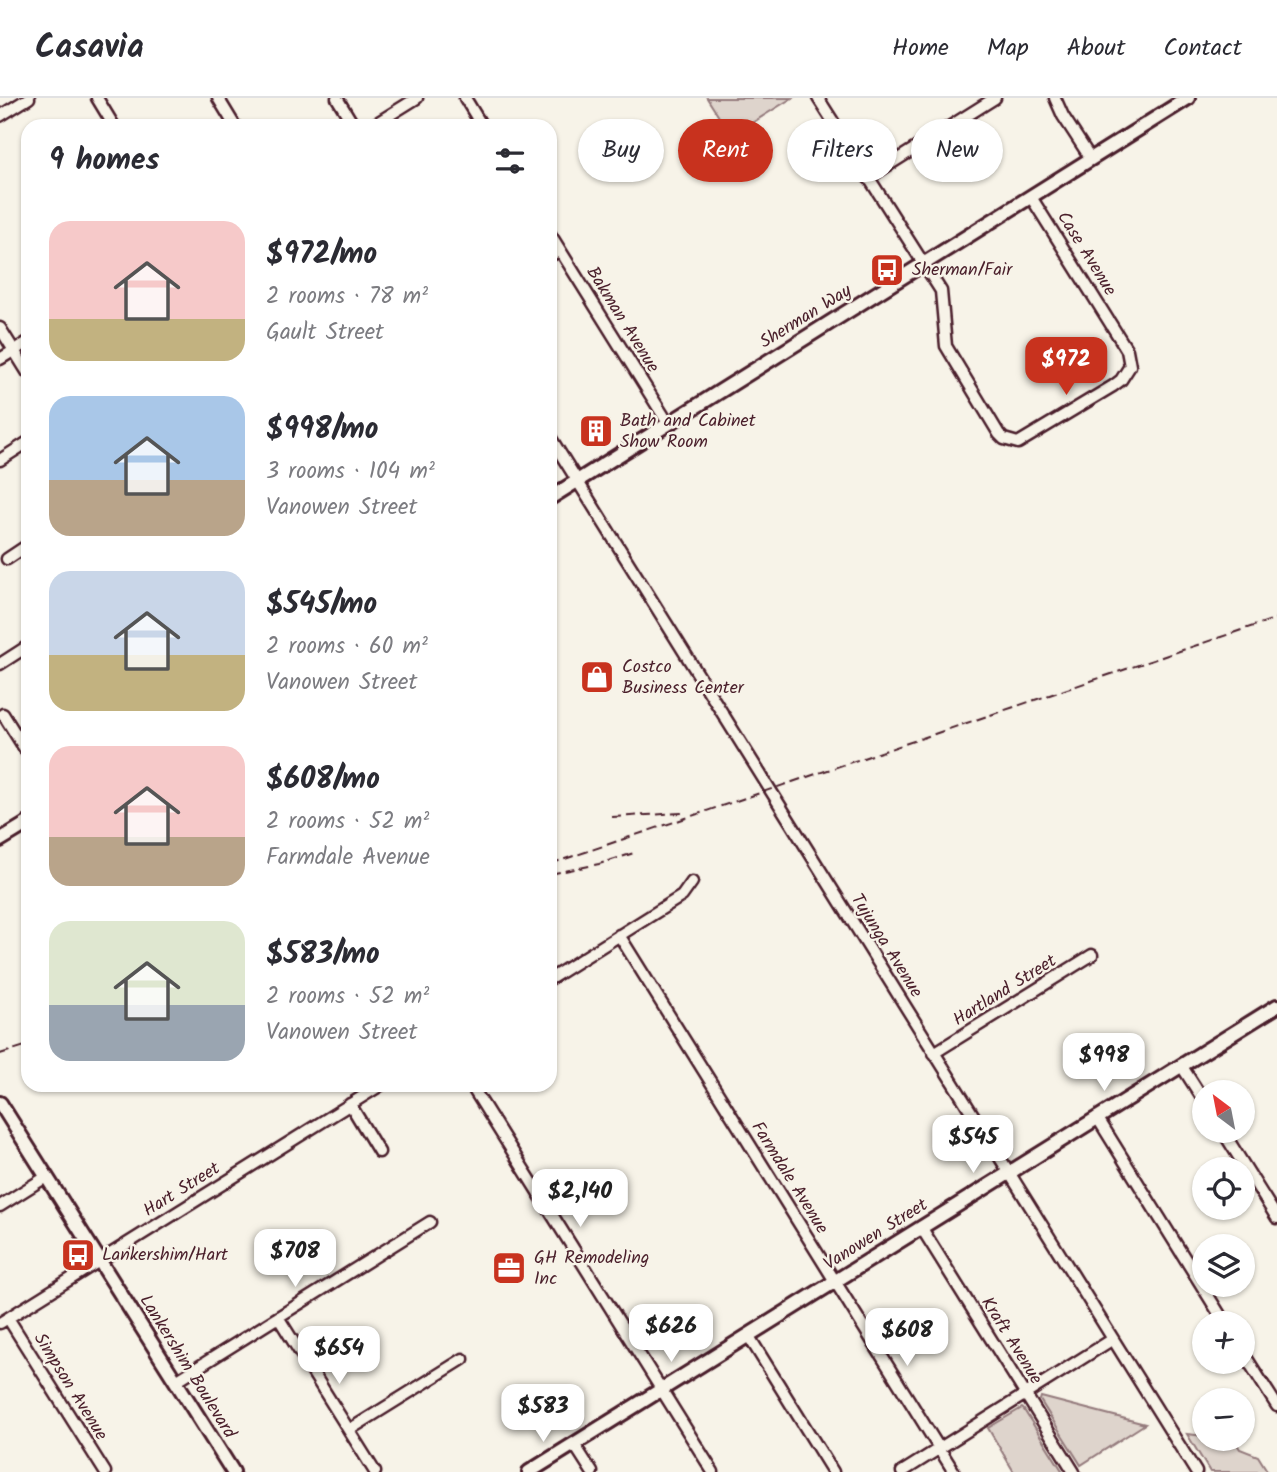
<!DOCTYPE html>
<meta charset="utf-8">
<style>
body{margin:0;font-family:Kalam,sans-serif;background:#f7f7f7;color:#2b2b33;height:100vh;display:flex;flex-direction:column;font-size:26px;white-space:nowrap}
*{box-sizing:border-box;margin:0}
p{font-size:23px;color:#7c7c81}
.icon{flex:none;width:38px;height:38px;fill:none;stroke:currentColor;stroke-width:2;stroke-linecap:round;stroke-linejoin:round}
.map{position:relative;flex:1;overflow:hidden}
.details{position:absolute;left:21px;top:21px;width:536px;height:973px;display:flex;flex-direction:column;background:#fff;border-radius:21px;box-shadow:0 2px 5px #0004}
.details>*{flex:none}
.banner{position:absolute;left:578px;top:21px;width:593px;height:63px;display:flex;gap:14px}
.needle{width:46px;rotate:328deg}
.buttons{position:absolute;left:1192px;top:982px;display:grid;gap:14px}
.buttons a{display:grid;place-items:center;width:63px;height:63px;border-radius:50%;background:#fff;box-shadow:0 2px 5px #0004;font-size:35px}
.price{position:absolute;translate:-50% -60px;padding:0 16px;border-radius:14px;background:#fff;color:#222;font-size:23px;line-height:46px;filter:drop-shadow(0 2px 4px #0008)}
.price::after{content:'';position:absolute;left:50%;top:42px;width:21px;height:16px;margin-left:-10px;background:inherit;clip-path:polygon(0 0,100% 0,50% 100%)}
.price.active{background:#c8321e;color:#fff}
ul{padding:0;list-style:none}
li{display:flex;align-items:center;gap:21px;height:175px;padding:0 28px}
li span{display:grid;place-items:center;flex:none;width:196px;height:140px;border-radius:21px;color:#555}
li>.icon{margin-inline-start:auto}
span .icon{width:84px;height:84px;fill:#fffc;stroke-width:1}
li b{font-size:30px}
h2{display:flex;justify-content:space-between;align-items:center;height:84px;padding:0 28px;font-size:30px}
.chip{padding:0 24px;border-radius:32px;background:#fff;box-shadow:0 2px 5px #0004;font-size:24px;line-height:63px}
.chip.active{background:#c8321e;color:#fff}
header{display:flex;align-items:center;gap:42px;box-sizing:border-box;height:98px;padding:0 35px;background:#fff;border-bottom:2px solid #e1e1e2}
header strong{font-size:33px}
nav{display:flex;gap:38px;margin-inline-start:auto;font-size:24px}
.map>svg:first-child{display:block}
.green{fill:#ded4cc;stroke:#947a7c;stroke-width:2}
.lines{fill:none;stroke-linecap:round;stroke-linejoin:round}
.minor-casing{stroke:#4a1f2b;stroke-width:15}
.major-casing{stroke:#4a1f2b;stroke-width:18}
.minor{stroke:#f7f3e8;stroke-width:10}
.major{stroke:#f7f3e8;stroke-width:12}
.rail{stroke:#4a1f2b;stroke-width:2;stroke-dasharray:10 5;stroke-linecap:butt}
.labels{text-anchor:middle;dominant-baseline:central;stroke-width:5;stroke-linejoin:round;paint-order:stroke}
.street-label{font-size:18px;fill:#4a1f2b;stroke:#f7f3e8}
.poi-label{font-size:18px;fill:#4a1f2b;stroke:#f7f3e8;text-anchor:start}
</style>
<header>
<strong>Casavia</strong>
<nav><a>Home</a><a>Map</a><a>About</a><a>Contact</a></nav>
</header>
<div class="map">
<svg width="1277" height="1374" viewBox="0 0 1277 1374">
<rect width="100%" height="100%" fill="#f7f3e8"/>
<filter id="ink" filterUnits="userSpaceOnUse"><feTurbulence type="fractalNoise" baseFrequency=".0143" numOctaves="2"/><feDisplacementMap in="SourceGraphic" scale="14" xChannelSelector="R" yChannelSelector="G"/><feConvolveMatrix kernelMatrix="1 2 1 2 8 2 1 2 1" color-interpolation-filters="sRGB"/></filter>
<g filter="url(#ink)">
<path class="green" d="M 707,0 L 792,0 L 731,38 Z
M 1041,1299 L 1145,1326 L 1081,1367 L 1040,1302 Z
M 1022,1310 L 1024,1312 L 1063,1374 L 1014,1374 L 988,1330 Z
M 1187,1336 L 1204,1338 L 1204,1340 L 1235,1343 L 1240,1351 L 1258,1358 L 1268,1374 L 1210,1374 Z"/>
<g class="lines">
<g class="minor-casing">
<path id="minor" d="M 97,0 L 114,28
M 218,0 L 235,28
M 337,0 L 354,28
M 465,0 L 482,28
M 818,0 L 941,193 L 946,248 L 999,336 L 1004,341 L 1018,345 L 1113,288 L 1121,282 L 1130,268 L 1127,252 L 1031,99
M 1055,0 L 1063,18 L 1091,61
M 0,18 L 29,0
M 372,28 L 417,0
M 868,80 L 995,0
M 550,136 L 668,325
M 550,158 L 560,152
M 0,230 L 28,275
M 0,261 L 28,244
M 550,339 L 1196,1374
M 0,362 L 28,344
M 7,461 L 28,447
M 0,566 L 28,548
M 3,616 L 28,656
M 619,837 L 954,1374
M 550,881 L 682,798 L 692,784
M 934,955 L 1092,857
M 1181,967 L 1204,1003
M 471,987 L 713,1374
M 350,1006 L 379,1054
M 1097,1019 L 1225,1225
M 1222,1032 L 1277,1120
M 0,1108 L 46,1079
M 921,1129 L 1074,1374
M 278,1219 L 375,1374
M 8,1220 L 105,1374
M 0,1225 L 381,987
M 748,1237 L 833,1374
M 1242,1253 L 1277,1308
M 176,1283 L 430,1124
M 349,1332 L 463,1261
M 574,1346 L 592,1374
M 902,1374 L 1113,1241"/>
</g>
<g class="major-casing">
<path id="major" d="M 550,400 L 1188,0
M 0,742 L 28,725
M 0,1005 L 233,1374
M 529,1374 L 1277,908"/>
</g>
<use href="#minor" class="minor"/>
<use href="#major" class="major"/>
<path class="rail" d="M 612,719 L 682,715
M 550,766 L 1277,520
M 550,776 L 599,766 L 637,754
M 0,956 L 28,947"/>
</g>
</g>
<defs>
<g id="bus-square" transform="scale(1.75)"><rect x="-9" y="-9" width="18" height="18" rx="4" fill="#c8321e" stroke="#f7f3e8"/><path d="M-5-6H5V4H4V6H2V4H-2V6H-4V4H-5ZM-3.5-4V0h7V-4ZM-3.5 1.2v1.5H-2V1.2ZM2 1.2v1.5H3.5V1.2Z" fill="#fff"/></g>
<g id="building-square" transform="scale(1.75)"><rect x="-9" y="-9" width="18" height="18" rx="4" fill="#c8321e" stroke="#f7f3e8"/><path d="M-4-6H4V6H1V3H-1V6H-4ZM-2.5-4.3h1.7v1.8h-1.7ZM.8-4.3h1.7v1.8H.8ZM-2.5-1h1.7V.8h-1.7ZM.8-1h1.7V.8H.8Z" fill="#fff"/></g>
<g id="shop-square" transform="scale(1.75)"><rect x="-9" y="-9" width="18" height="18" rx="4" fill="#c8321e" stroke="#f7f3e8"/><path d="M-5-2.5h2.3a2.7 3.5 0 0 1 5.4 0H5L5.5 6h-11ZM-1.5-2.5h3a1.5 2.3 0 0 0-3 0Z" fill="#fff"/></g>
<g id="office-square" transform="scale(1.75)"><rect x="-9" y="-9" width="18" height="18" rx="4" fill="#c8321e" stroke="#f7f3e8"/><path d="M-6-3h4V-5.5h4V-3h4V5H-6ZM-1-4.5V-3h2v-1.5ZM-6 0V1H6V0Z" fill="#fff"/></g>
</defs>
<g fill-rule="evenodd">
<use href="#bus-square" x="887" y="172"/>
<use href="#building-square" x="596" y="333"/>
<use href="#shop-square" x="597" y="579"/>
<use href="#bus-square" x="78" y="1157"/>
<use href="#office-square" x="509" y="1170"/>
</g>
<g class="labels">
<g class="street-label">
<text transform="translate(1086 156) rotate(58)">Case Avenue</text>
<text transform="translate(806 219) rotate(-32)">Sherman Way</text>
<text transform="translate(622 222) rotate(58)">Bakman Avenue</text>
<text transform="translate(886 848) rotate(58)">Tujunga Avenue</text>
<text transform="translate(1005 893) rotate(-32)">Hartland Street</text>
<text transform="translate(789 1080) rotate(58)">Farmdale Avenue</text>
<text transform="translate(182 1092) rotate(-32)">Hart Street</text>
<text transform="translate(876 1137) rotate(-32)">Vanowen Street</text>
<text transform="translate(1011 1243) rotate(58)">Kraft Avenue</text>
<text transform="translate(187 1269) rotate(58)">Lankershim Boulevard</text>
<text transform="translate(70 1289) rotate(58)">Simpson Avenue</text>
</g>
<g class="poi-label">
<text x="912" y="172">Sherman/Fair</text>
<text x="620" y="323">Bath and Cabinet<tspan x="620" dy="21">Show Room</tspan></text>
<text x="622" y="569">Costco<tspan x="622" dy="21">Business Center</tspan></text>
<text x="102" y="1157">Lankershim/Hart</text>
<text x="534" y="1160">GH Remodeling<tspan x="534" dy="21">Inc</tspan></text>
</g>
</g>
</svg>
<div class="buttons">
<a><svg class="needle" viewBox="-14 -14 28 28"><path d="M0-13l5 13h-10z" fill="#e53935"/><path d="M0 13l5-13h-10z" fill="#7c7c81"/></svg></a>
<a><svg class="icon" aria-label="locate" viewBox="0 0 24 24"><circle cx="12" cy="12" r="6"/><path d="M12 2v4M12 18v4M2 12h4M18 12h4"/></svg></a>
<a><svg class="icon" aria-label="layers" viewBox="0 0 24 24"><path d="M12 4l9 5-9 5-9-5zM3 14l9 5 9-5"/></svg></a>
<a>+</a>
<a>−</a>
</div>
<b class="price active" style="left:1066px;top:299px">$972</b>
<b class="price" style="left:1104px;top:995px">$998</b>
<b class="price" style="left:973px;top:1077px">$545</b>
<b class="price" style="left:580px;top:1131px">$2,140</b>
<b class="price" style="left:295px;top:1191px">$708</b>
<b class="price" style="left:671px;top:1266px">$626</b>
<b class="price" style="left:907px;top:1270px">$608</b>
<b class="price" style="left:339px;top:1288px">$654</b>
<b class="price" style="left:543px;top:1346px">$583</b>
<div class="banner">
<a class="chip">Buy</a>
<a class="chip active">Rent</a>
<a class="chip">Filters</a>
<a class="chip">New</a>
</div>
<section class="details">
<h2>9 homes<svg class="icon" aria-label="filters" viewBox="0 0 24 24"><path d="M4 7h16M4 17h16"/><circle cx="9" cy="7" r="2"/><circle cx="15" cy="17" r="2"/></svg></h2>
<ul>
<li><span style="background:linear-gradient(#f6c9c9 70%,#c2b280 0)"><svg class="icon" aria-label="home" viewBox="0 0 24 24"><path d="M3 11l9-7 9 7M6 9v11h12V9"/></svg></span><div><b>$972/mo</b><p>2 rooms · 78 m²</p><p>Gault Street</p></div></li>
<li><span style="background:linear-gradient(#a9c7e8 60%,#b9a48a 0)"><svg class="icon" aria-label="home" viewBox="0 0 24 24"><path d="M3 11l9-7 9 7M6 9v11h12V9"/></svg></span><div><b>$998/mo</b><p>3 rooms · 104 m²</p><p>Vanowen Street</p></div></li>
<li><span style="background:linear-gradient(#c9d6e8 60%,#c2b280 0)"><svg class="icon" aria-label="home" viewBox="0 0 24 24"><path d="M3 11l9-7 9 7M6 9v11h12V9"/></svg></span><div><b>$545/mo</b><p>2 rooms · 60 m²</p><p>Vanowen Street</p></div></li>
<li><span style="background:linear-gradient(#f6c9c9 65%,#b9a48a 0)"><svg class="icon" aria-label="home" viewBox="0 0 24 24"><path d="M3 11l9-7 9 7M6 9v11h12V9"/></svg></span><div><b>$608/mo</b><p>2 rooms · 52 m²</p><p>Farmdale Avenue</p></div></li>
<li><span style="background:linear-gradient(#dfe7d0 60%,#9aa5b1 0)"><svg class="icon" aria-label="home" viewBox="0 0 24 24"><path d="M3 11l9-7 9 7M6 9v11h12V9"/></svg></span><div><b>$583/mo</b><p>2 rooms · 52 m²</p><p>Vanowen Street</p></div></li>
</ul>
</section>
</div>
